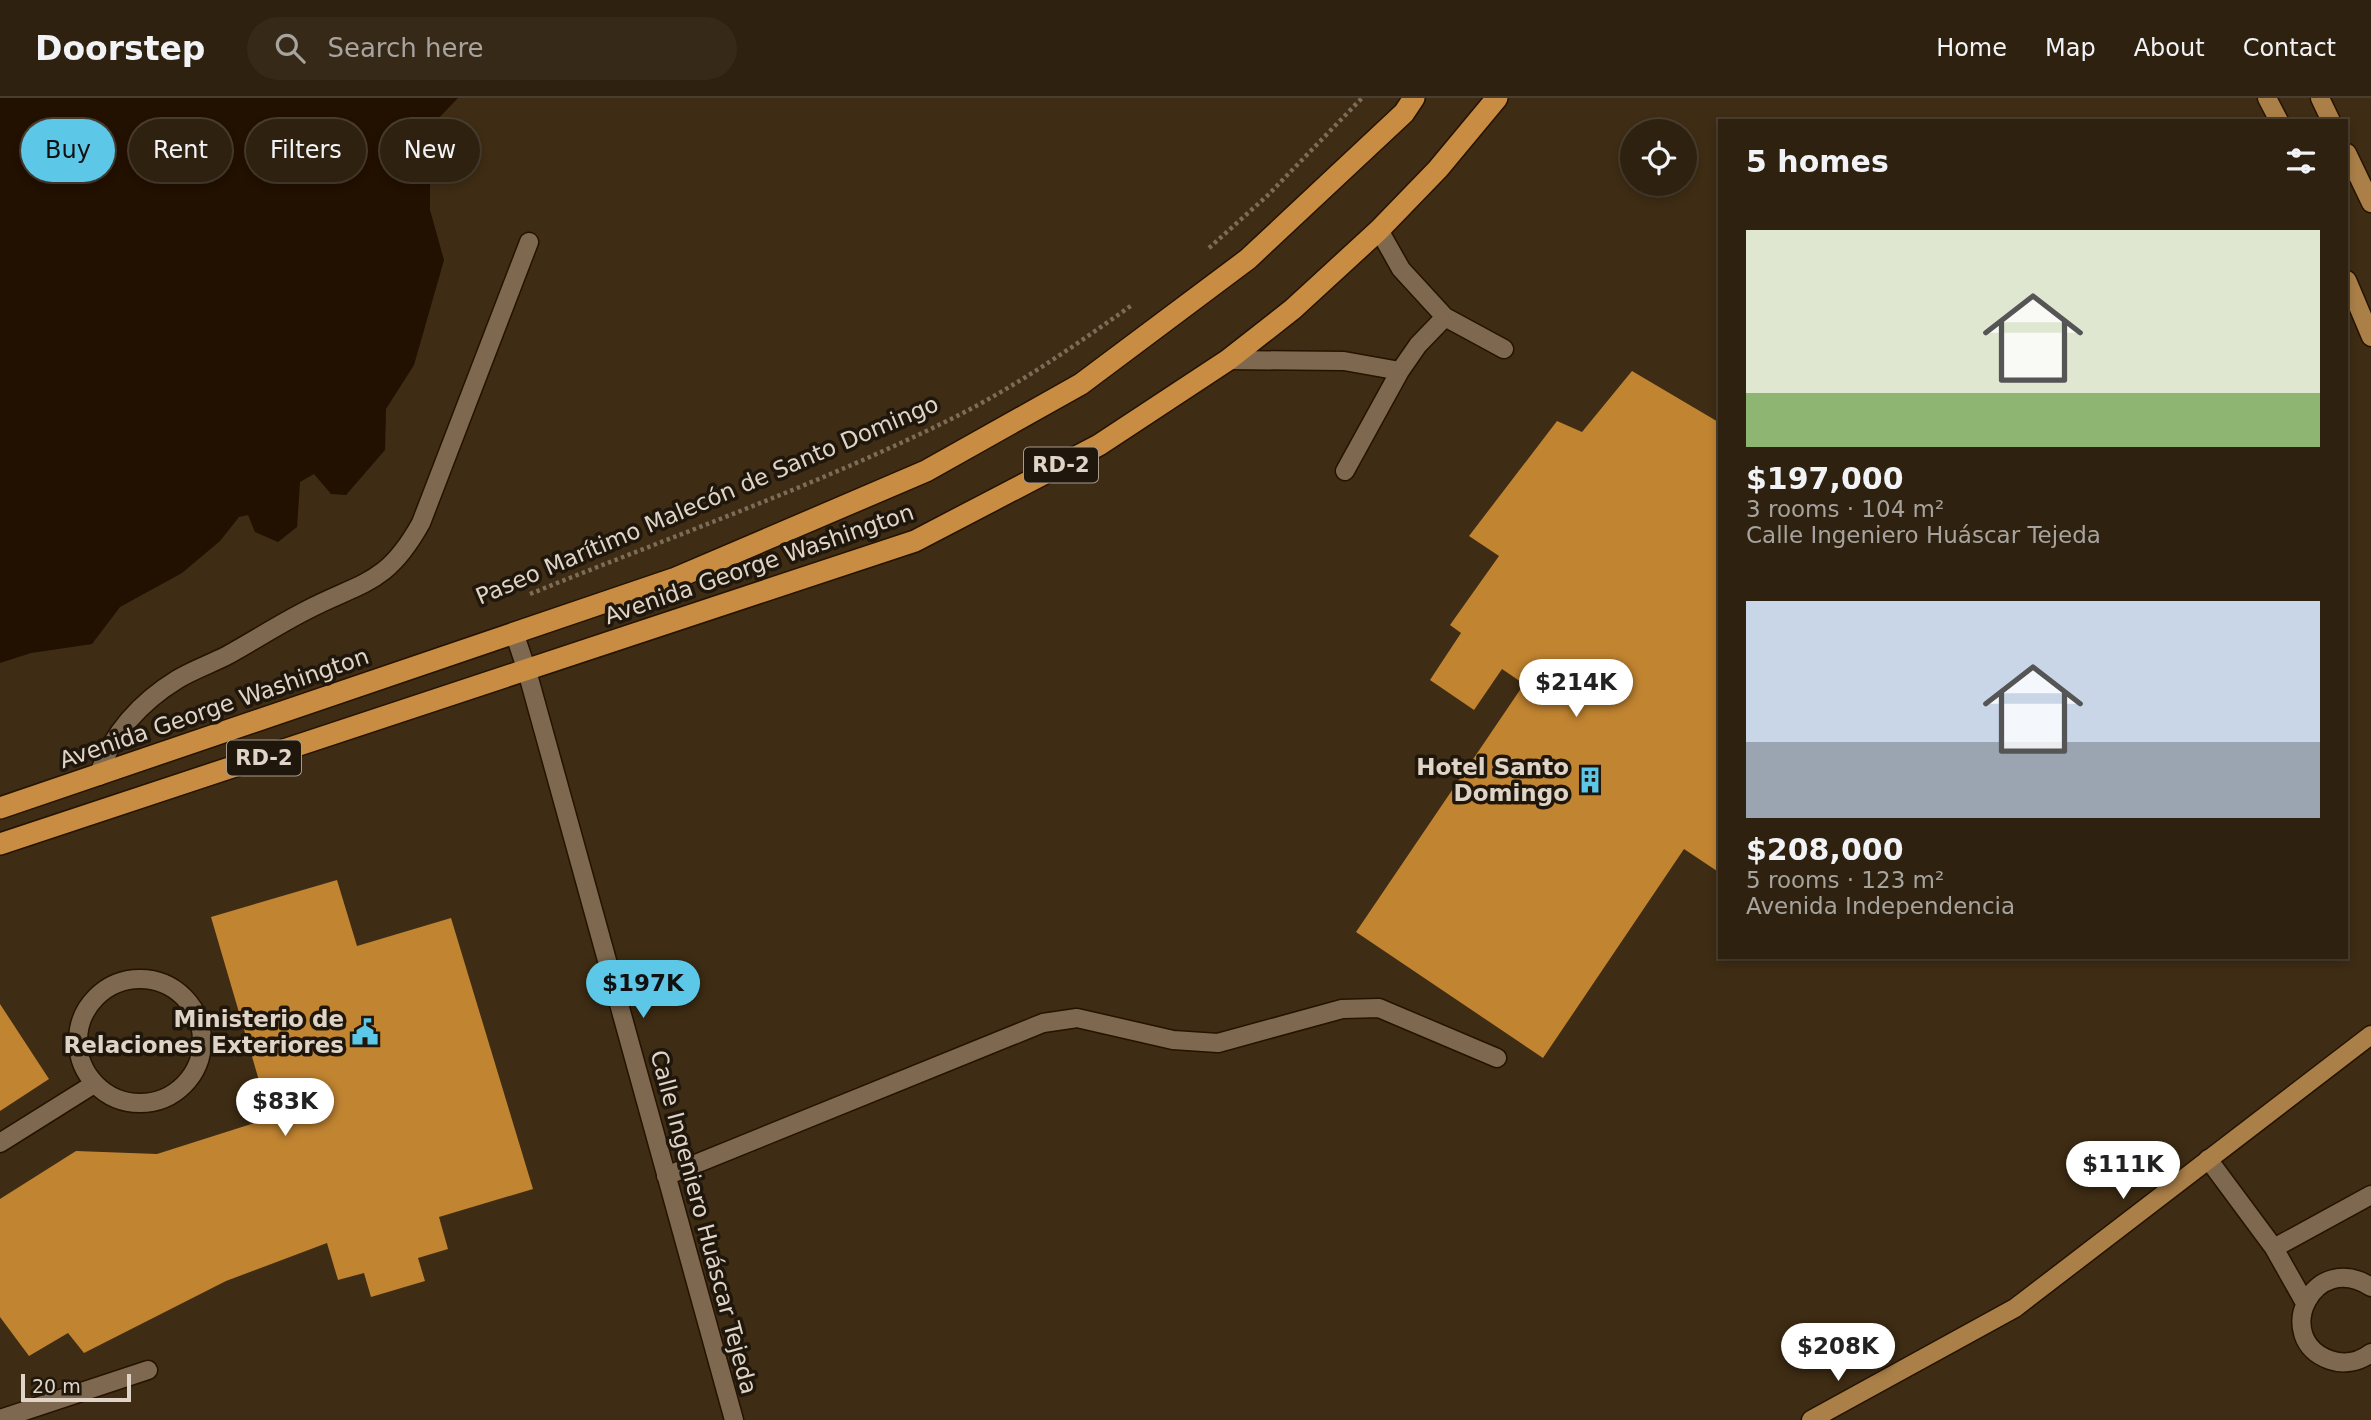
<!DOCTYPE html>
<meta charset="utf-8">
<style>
body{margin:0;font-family:"DejaVu Sans",sans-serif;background:#362918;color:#f1f3f6;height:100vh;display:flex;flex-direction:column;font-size:26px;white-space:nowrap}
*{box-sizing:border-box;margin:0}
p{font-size:23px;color:#a7a39e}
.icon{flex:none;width:38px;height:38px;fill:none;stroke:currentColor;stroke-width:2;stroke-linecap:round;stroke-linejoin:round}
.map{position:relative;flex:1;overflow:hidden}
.drawer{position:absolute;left:1718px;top:21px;width:630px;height:840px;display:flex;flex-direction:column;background:#2e210f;border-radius:0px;box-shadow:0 4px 10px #0003,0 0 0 2px #493e2f}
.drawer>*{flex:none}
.top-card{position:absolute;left:21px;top:21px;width:665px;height:63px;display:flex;gap:14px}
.fabs{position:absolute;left:1620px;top:21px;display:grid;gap:14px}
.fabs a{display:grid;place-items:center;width:77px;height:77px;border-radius:50%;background:#2e210f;box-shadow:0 4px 10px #0003,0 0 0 2px #493e2f;font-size:35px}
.scale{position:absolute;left:21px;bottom:18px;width:110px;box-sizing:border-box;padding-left:7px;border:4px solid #e0d4c6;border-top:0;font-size:19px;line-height:24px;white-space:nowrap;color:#e0d4c6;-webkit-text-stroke:5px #1f160c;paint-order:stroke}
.price{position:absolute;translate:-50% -60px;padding:0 16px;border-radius:24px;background:#fff;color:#222;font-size:23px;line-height:46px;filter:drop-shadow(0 2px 4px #0008)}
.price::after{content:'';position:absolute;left:50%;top:42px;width:21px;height:16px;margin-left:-10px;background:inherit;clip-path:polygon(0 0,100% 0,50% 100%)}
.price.on{background:#5cc7e7;color:#111}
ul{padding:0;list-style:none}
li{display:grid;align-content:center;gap:14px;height:371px;padding:0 28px}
li span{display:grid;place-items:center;height:217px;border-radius:0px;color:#555}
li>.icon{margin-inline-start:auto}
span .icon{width:126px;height:126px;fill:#fffc;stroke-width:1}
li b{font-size:30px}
h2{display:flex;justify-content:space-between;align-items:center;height:84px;padding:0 28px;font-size:30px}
.chip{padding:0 24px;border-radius:32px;background:#2e210f;box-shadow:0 4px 10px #0003,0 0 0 2px #493e2f;font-size:24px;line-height:63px}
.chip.on{background:#5cc7e7;color:#111}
header{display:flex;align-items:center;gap:42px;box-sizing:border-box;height:98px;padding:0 35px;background:#2e210f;border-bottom:2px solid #493e2f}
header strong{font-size:33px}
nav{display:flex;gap:38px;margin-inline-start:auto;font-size:24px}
.search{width:490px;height:63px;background:#362918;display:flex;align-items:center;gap:18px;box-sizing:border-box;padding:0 24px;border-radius:38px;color:#a7a39e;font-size:26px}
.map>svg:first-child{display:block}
.water{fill:#221000}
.building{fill:#c18431}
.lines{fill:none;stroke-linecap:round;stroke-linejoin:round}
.minor-casing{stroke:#251300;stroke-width:21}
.major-casing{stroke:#251300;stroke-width:21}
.highway-casing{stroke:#251300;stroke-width:24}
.path{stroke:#7c6c58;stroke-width:4.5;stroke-dasharray:3.5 3.5;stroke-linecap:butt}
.minor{stroke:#7e6950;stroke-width:18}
.major{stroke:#aa7f48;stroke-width:18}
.highway{stroke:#c88d42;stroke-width:21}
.labels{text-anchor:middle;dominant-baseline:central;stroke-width:7;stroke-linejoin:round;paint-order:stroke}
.shield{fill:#1f160c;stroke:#a69b8e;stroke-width:2}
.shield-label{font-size:21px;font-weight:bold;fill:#e0d4c6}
.street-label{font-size:23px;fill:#e0d4c6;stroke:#1f160c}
.poi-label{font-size:23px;font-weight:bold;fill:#e0d4c6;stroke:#1f160c;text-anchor:end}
</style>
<header>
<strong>Doorstep</strong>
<div class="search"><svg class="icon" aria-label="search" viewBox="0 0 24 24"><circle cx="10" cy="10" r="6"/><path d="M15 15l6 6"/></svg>Search here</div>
<nav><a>Home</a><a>Map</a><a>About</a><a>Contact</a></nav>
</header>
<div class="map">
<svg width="2371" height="1322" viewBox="0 0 2371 1322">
<rect width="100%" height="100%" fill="#3e2c14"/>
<path class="water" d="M 0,0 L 458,0 L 430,29 L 430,112 L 444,162 L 414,267 L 386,311 L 385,352 L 346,397 L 331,396 L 314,376 L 300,384 L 297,429 L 278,444 L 255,434 L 248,417 L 239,419 L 220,443 L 182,475 L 120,509 L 92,546 L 31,555 L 0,565 Z"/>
<path class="building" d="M 1632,273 L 1720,325 L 1720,775 L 1684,751 L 1543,960 L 1356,834 L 1524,586 L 1502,571 L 1474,612 L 1430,582 L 1461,535 L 1450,527 L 1499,458 L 1469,438 L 1557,323 L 1582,334 Z
M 337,782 L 357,848 L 451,820 L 533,1091 L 439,1119 L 448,1151 L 418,1160 L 425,1183 L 371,1199 L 364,1175 L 338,1182 L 327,1145 L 226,1183 L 84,1255 L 68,1235 L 29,1258 L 0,1219 L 0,1101 L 76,1053 L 157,1056 L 270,1020 L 211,819 Z
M 0,906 L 49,981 L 0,1013 Z"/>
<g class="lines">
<g class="minor-casing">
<path id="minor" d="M 1445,219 L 1504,251
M 1228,262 L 1344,263 L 1400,273 L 1418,247 L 1445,219 L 1401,171 L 1379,132
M 1345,373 L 1400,273
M 514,534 L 527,573 L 734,1322
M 99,678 C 109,637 142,603 178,581 C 193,572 210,566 226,558 C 253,543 278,527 305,513 C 362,483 386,488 421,425 L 529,144
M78 943a62 62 0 1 1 124 0a62 62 0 1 1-124 0Z
M 0,1045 L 94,986
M 2208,1061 L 2274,1150 L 2305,1205
M 666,1078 L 1043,925 L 1077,920 L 1173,942 L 1218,945 L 1342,911 L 1379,910 L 1497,960
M 2274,1150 L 2371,1097
M 2371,1189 C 2313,1151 2271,1241 2330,1262 C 2344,1267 2359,1264 2371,1255
M 0,1321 L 148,1272"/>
</g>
<g class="major-casing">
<path id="major" d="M 2267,0 L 2279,23
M 2320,0 L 2331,23
M 2347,55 L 2371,105
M 2347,182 L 2371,239
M 1811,1322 L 2015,1210 L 2371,937"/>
</g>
<g class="highway-casing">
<path id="highway" d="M 0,710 L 676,480 L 926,373 L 1081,286 L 1248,161 L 1404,15 L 1414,0
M 0,746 L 915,443 L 1099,347 L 1228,262 L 1293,211 L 1379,132 L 1438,71 L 1497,0"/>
</g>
<path class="path" d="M 1209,150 L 1267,98 L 1362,0
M 530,496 C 672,438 819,387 957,318 C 1018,287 1076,247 1132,207"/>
<use href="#minor" class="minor"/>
<use href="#major" class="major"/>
<use href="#highway" class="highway"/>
</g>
<defs>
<g id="building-bare" transform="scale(2.1)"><path d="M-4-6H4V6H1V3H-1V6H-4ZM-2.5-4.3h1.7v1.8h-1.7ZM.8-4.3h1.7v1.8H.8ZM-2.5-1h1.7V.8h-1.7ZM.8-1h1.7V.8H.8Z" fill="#5cc7e7" stroke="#1f160c" stroke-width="2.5" paint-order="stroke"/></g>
<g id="civic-bare" transform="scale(2.1)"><path d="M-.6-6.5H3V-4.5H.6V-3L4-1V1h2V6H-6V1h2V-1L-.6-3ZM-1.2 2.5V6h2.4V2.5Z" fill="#5cc7e7" stroke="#1f160c" stroke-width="2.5" paint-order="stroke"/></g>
</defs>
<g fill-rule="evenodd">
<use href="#building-bare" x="1590" y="682"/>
<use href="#civic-bare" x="365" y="934"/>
</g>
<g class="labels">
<g class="shield">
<rect x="1024" y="349.5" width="74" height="35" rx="5"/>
<rect x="227" y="642.5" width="74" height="35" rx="5"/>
</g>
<g class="shield-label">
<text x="1061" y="367">RD-2</text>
<text x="264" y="660">RD-2</text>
</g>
<g class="street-label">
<text transform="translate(707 402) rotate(-23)">Paseo Marítimo Malecón de Santo Domingo</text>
<text transform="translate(759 466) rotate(-19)">Avenida George Washington</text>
<text transform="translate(214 610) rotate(-19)">Avenida George Washington</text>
<text transform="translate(704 1124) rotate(75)">Calle Ingeniero Huáscar Tejeda</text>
</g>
<g class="poi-label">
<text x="1569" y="669">Hotel Santo<tspan x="1569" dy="26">Domingo</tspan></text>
<text x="344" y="921">Ministerio de<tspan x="344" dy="26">Relaciones Exteriores</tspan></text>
</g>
</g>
</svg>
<div class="fabs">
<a><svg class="icon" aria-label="locate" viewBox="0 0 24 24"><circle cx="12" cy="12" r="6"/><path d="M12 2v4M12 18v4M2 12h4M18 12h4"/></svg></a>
</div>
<div class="scale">20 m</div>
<b class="price" style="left:1576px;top:621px">$214K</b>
<b class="price on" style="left:643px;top:922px">$197K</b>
<b class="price" style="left:285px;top:1040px">$83K</b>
<b class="price" style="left:2123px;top:1103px">$111K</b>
<b class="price" style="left:1838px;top:1285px">$208K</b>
<div class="top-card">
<a class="chip on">Buy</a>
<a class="chip">Rent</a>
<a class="chip">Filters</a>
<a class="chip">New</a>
</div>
<section class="drawer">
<h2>5 homes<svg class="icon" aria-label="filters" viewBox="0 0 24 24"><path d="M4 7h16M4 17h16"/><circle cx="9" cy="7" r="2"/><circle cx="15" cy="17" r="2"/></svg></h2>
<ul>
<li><span style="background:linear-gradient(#dfe7d0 75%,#8fb573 0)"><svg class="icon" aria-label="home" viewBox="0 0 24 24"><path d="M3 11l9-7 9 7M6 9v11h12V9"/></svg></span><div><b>$197,000</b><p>3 rooms · 104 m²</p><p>Calle Ingeniero Huáscar Tejeda</p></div></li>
<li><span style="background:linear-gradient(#c9d6e8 65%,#9aa5b1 0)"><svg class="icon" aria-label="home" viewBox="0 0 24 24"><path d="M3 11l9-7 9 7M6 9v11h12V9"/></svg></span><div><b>$208,000</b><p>5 rooms · 123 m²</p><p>Avenida Independencia</p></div></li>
</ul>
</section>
</div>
